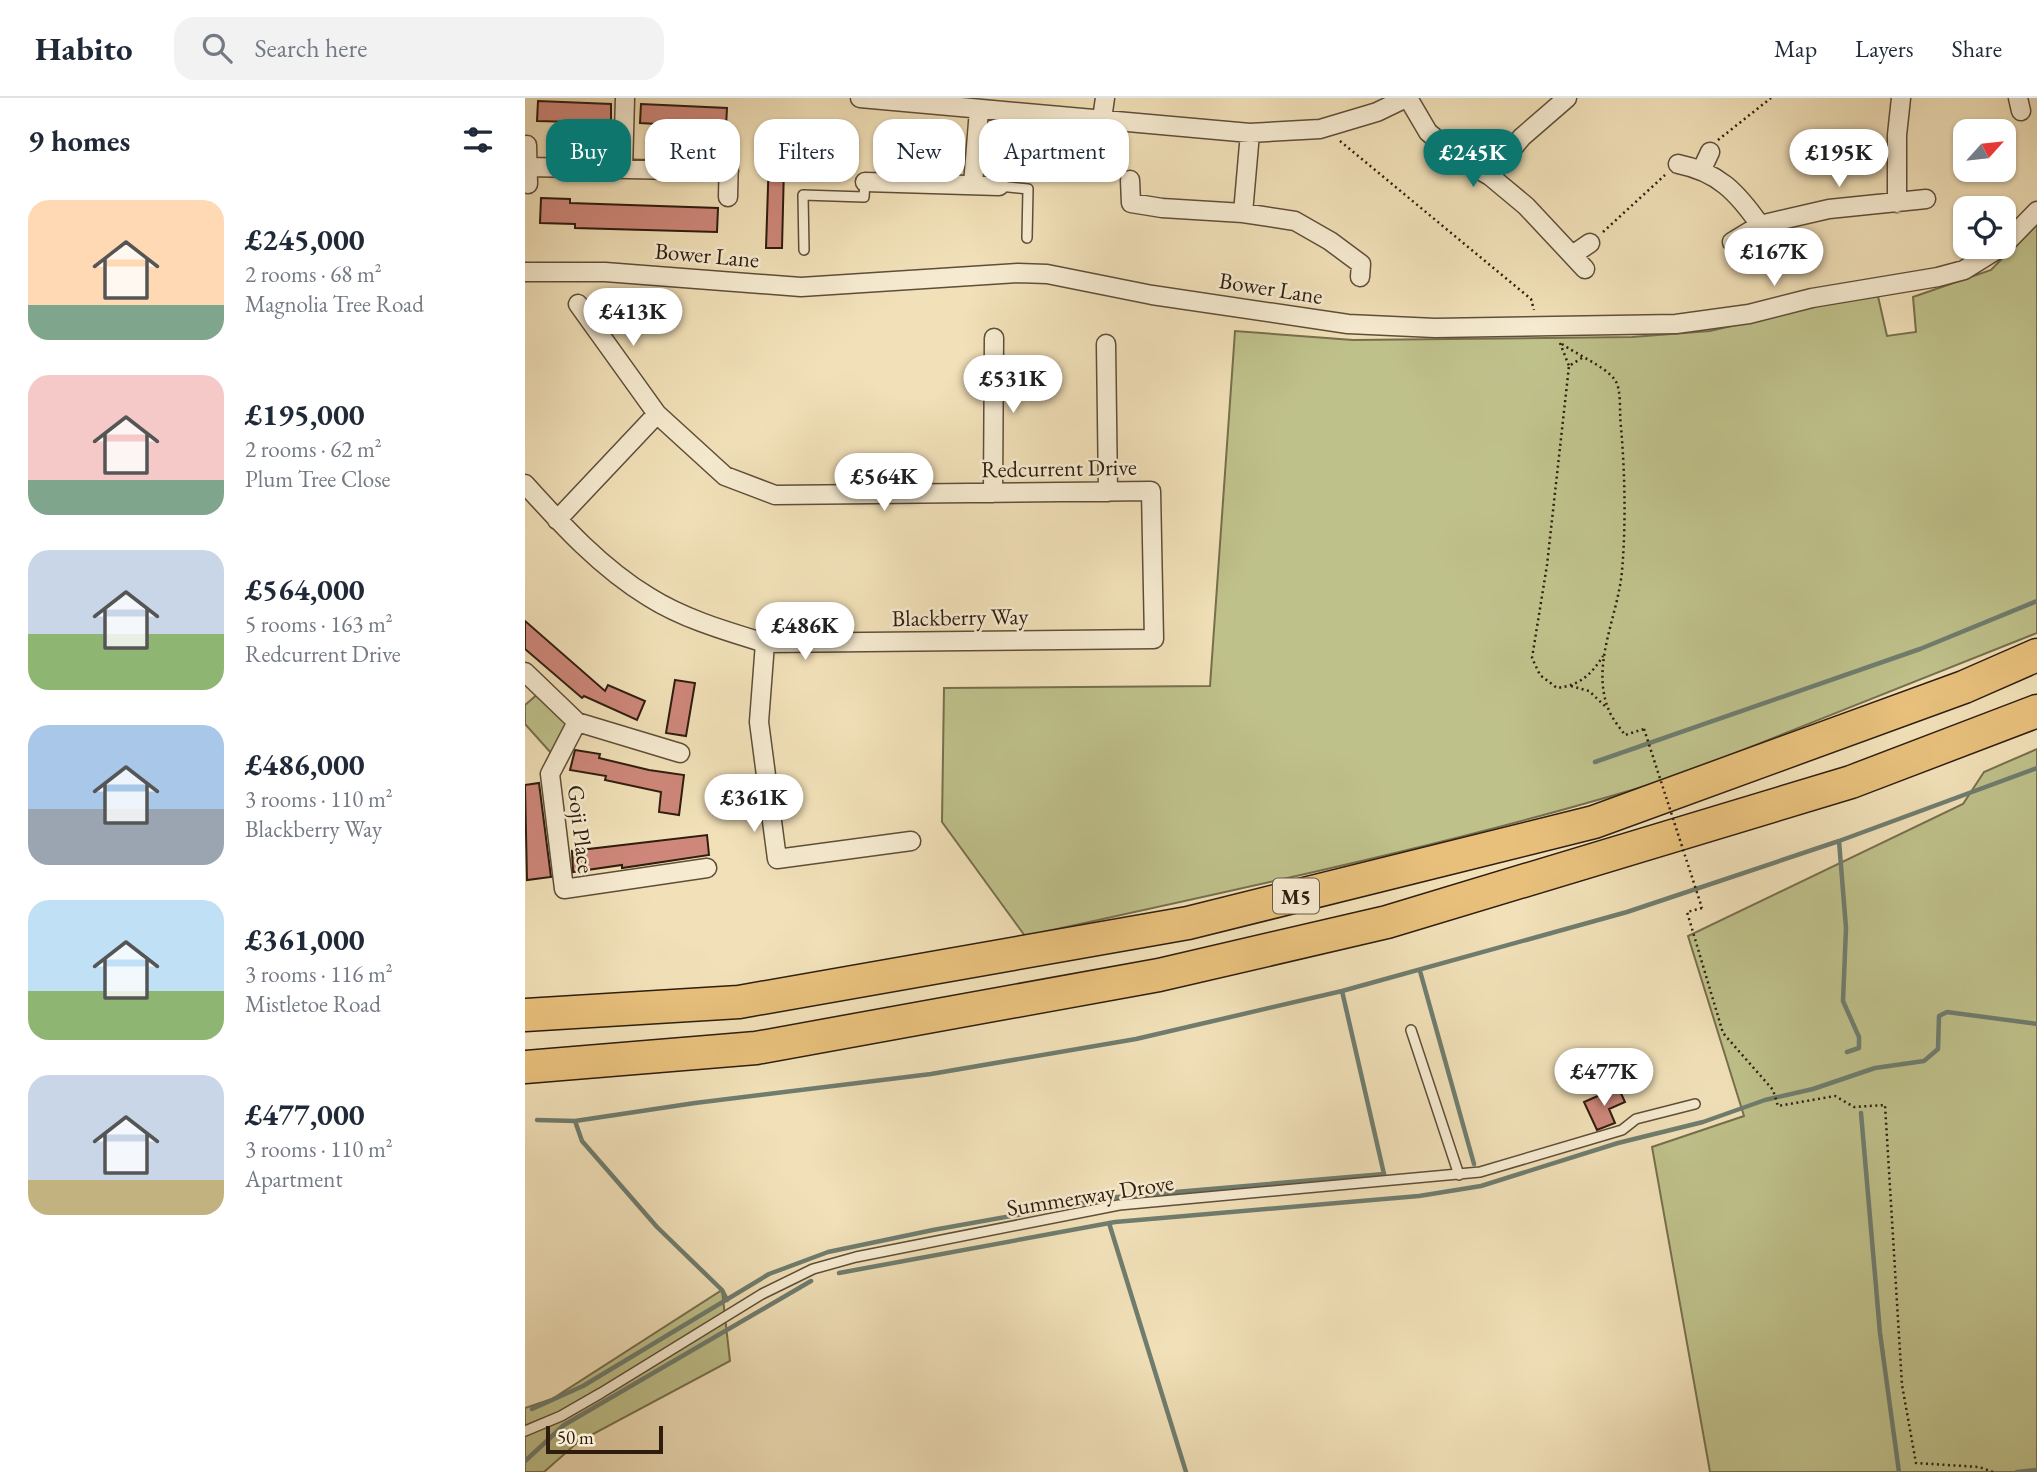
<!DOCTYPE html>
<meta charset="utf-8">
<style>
body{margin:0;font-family:"EB Garamond",serif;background:#f2f2f3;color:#1f2937;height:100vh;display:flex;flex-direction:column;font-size:26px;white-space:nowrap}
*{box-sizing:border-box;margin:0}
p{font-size:23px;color:#747a83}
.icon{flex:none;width:38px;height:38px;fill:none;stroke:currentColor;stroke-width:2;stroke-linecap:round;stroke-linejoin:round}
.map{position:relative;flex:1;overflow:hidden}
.side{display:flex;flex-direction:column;background:#fff;width:525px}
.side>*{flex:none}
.guide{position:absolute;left:21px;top:21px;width:665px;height:63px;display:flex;gap:14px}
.needle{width:46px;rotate:63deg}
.buttons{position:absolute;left:1428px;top:21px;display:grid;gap:14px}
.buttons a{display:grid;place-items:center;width:63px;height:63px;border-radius:14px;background:#fff;box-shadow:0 2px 5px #0004;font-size:35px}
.scale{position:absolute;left:21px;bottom:18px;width:117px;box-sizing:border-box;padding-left:7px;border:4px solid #2e1d0f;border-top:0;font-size:19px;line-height:24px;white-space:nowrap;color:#2e1d0f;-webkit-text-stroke:5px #f6ebd1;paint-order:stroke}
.price{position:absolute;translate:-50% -60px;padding:0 16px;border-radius:24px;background:#fff;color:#222;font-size:23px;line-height:46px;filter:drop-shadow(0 2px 4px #0008)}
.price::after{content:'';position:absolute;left:50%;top:42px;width:21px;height:16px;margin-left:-10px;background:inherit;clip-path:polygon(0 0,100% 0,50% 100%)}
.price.current{background:#0f766e;color:#fff}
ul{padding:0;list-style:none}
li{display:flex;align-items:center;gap:21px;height:175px;padding:0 28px}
li span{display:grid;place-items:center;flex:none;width:196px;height:140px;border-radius:21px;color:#555}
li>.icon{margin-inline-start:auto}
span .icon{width:84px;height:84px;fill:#fffc;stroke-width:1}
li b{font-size:30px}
h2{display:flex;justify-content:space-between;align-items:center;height:84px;padding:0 28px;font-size:30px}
.tag{padding:0 24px;border-radius:21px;background:#fff;box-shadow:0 2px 5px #0004;font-size:24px;line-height:63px}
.tag.current{background:#0f766e;color:#fff}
header{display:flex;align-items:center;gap:42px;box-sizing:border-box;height:98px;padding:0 35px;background:#fff;border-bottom:2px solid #e0e1e3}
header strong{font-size:33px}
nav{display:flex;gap:38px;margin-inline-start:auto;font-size:24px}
.search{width:490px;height:63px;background:#f2f2f3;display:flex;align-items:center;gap:18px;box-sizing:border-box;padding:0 24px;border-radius:21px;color:#747a83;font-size:26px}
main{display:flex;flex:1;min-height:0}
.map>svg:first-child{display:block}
.green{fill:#bfc18b;stroke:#766f4d;stroke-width:2}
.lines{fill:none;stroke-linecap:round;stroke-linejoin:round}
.stream{stroke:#6f7d6f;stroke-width:4.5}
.building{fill:#ce877a;stroke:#2e1d0f;stroke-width:2}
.service-casing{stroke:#5f4e39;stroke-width:12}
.minor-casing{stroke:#5f4e39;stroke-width:21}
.motorway-casing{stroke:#2e1d0f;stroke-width:35}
.path{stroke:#2e1d0f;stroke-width:2.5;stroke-dasharray:2 3.5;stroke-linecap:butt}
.service{stroke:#f6ebd1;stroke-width:9}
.minor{stroke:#f6ebd1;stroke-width:18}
.motorway{stroke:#e8c07c;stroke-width:32}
.path-bridge{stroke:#2e1d0f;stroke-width:2.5;stroke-dasharray:2 3.5;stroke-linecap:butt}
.labels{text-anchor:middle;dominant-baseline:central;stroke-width:5;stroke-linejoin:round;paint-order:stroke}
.shield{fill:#f6ebd1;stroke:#6a5b49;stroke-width:2}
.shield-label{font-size:21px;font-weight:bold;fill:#2e1d0f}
.street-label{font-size:23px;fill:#2e1d0f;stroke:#f6ebd1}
</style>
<header>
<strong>Habito</strong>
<div class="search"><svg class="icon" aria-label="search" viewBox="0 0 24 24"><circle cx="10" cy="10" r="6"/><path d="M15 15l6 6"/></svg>Search here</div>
<nav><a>Map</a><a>Layers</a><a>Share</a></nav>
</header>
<main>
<section class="side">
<h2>9 homes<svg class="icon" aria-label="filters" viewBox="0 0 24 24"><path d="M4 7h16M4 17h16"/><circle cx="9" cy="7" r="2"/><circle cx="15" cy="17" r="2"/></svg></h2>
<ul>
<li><span style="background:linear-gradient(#ffd9b3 75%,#7fa58c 0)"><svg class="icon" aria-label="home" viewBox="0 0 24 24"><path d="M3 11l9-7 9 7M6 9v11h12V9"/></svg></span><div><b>£245,000</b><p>2 rooms · 68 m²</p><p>Magnolia Tree Road</p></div></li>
<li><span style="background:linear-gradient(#f6c9c9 75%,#7fa58c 0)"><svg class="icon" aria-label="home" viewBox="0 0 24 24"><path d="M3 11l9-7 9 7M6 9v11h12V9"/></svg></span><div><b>£195,000</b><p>2 rooms · 62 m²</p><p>Plum Tree Close</p></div></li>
<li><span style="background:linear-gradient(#c9d6e8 60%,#8fb573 0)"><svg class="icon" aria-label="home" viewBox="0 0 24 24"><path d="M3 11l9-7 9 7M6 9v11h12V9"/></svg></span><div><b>£564,000</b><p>5 rooms · 163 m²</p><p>Redcurrent Drive</p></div></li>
<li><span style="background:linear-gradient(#a9c7e8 60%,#9aa5b1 0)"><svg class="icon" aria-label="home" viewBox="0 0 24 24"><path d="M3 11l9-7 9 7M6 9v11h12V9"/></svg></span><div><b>£486,000</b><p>3 rooms · 110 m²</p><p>Blackberry Way</p></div></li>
<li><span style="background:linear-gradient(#bfe0f5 65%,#8fb573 0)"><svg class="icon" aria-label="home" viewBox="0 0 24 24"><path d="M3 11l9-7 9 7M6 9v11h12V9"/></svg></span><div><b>£361,000</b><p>3 rooms · 116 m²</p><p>Mistletoe Road</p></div></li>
<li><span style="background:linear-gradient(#c9d6e8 75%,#c2b280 0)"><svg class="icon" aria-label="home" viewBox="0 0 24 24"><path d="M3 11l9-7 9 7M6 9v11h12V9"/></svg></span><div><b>£477,000</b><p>3 rooms · 110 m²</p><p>Apartment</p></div></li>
</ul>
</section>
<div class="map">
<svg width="1512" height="1374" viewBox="0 0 1512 1374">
<rect width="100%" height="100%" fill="#f1e0b8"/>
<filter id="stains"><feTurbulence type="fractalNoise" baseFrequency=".00286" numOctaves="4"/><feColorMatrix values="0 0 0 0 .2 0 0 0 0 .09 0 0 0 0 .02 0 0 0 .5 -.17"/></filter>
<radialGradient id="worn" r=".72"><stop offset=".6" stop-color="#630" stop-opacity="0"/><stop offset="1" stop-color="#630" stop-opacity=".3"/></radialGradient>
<path class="green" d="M 1512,125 L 1512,535 L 1150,679 C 937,745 718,790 500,838 L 417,724 L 419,590 L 685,588 L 710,233 L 828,242 L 1107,239 L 1185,233 L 1352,194 L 1362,238 L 1391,234 L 1388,199 L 1466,172 Z
M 14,595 L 41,625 L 26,655 L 0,626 L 0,607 Z
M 1512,651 L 1512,1374 L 1185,1374 L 1127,1049 L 1219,1018 L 1163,838 L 1438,706 L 1459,674 Z
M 197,1192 L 205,1263 L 53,1344 L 19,1374 L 0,1374 L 0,1310 L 27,1301 Z"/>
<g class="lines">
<path class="stream" d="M 1070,664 L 1395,551 L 1512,503
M 1314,743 L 1321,830 L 1318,903 L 1334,939 L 1334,950 L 1322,954
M 895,873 L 949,1066
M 1336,1015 L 1355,1235 L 1374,1374
M 12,1022 L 50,1023 L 170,1005 L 406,976 L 611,941 L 817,893 L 1102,814 L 1314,743 L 1512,670
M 50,1023 L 57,1043 L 132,1129 L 197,1192 L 202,1202
M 584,1125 L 661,1374
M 314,1175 L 590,1124 L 894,1098 L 956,1088 L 1093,1045 L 1178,1024 L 1240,1002 L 1288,991 L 1350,970 L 1399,963 L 1413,951 L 1414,918 L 1422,914 L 1512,926
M 7,1311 L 58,1288 L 244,1176 L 303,1154 L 408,1132 L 592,1099 L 859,1076 L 817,893
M 0,1363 L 39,1327 L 286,1183
M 1492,1374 L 1512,1372"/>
</g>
<path class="building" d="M 13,3 L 86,6 L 86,25 L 12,23 Z
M 116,6 L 202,10 L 201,30 L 115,25 Z
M 245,28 L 260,28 L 257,150 L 241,150 Z
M 16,100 L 45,101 L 45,105 L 193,110 L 192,134 L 50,130 L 50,126 L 15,125 Z
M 0,523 L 80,593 L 83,587 L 120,603 L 112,622 L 59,598 L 57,600 L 0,551 Z
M 150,582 L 170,585 L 161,638 L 141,635 Z
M 50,652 L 75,656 L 74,660 L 124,672 L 159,677 L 154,717 L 134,714 L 136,694 L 80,682 L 81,678 L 45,672 Z
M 14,685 L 26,779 L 2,782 L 0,687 Z
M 182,737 L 184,757 L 97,770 L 97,767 L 48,774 L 47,753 Z
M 1093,989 L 1100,1004 L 1084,1011 L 1090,1025 L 1072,1032 L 1059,1004 Z"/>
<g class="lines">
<g class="service-casing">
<path id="service" d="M 474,88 L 503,91 L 502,140
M 279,152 L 278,97 L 339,99 L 340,84
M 886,932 L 934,1077
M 0,1333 L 36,1318 L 76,1295 L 237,1196 L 288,1171 L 331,1159 L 594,1107 L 955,1074 L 1097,1032 L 1111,1021 L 1170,1006"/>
</g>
<g class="minor-casing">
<path id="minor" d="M 335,0 L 725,35 L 795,31 L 852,14 L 881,0
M 883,0 L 903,34 L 933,60 L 965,78 L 1001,108 L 1060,171
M 1493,0 L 1496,13
M 577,21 L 580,0
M 2,47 L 3,86
M 1153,66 C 1193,74 1212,94 1235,127
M 3,69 L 204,73
M 98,71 L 100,0
M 1177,71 L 1185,54
M 965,78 L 997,39 L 1042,0
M 605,82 L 606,105 L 637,110 L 718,115 L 770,123 L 805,143 L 836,166 L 835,179
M 340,84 L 474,88
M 448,86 L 454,12
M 203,99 L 204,58
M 1372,105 L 1372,37 L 1376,0
M 718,115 L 725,35
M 1207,144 L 1235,127 L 1304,111 L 1401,101
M 1479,147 L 1512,113
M 1049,156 L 1065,145
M 0,174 L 80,174 L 276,189 L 493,175 L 522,176 L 627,197 L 823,226 L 910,230 L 1151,226 L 1224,216 L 1287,200 L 1413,179 L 1439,172 L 1476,149
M 53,206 L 132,316
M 581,246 L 583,394
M 0,386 C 37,427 76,470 124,499 C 159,521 201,533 240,545 L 629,541 L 626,393 L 250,397 L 200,378 L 132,316 L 32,422
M 468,395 L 469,240
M 240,545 L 234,624 L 252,761 L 386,743
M 0,574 L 52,624 L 155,655
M 52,624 L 25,676 L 39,791 L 182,770"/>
</g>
<g class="motorway-casing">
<path id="motorway" d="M 0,917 L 214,904 L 663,825 L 1069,724 L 1439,589 L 1512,557
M 0,969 L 231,950 L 634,877 L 862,824 L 1326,684 L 1512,613"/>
</g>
<path class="path" d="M 1193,42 L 1246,0
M 815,43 L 1006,201 L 1009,212
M 1078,134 L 1140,77
M 1035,245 L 1044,268
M 1037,246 C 1051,256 1081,269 1090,282 C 1097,292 1094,316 1096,329 C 1100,377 1101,426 1097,473 C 1093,518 1066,566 1083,610 C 1086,619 1094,629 1100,637 L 1119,631
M 1057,260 L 1044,268 L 1022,467 L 1007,560 L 1015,577 L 1032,590 C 1055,587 1066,577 1078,558
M 1046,588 L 1064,593 L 1081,609
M 1177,810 L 1162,814 L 1198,935 L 1248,992 L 1253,1008 L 1310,998 L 1329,1009 L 1360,1007 L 1377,1287 L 1391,1365 L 1454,1369 L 1468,1374"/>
<use href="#service" class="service"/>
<use href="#minor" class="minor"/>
<use href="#motorway" class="motorway"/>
<path class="path-bridge" d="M 1119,631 L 1177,810"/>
</g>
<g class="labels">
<rect class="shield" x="748" y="780.5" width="46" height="35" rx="5"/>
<g class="shield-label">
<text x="771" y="798">M5</text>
</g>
<g class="street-label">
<text transform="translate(182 157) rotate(5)">Bower Lane</text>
<text transform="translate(746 190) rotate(9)">Bower Lane</text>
<text transform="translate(534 370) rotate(-1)">Redcurrent Drive</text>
<text transform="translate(435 519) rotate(-1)">Blackberry Way</text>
<text transform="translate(56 731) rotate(83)">Goji Place</text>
<text transform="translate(565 1097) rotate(-9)">Summerway Drove</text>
</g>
</g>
<rect width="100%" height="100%" filter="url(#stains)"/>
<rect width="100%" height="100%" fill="url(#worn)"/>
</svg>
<div class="buttons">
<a><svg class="needle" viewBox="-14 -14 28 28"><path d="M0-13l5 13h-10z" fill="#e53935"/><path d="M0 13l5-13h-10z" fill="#747a83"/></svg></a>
<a><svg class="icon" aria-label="locate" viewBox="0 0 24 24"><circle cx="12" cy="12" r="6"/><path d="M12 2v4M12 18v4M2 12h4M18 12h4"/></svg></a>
</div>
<div class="scale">50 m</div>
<b class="price current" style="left:948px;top:91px">£245K</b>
<b class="price" style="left:1314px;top:91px">£195K</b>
<b class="price" style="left:1249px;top:190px">£167K</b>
<b class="price" style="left:108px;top:250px">£413K</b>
<b class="price" style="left:488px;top:317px">£531K</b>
<b class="price" style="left:359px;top:415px">£564K</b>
<b class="price" style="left:280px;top:564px">£486K</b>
<b class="price" style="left:229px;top:736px">£361K</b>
<b class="price" style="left:1079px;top:1010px">£477K</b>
<div class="guide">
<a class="tag current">Buy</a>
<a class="tag">Rent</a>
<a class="tag">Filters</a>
<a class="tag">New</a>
<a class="tag">Apartment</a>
</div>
</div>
</main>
